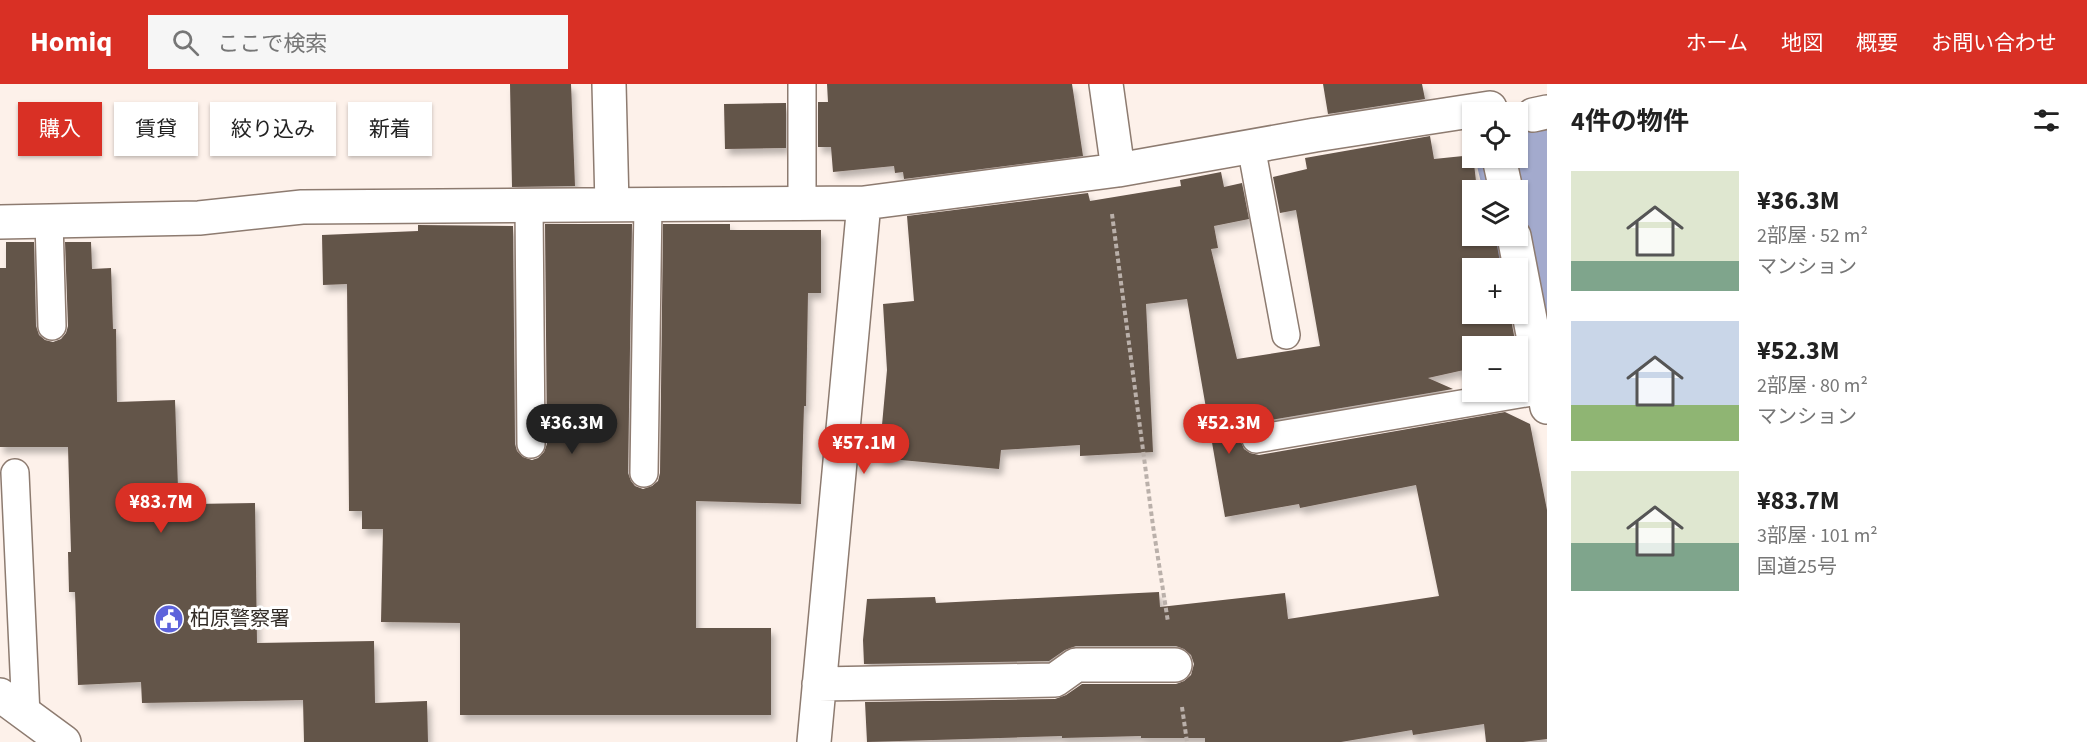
<!DOCTYPE html>
<html lang="ja">
<meta charset="utf-8">
<style>
body{margin:0;font-family:"Source Sans 3","Noto Sans JP",sans-serif;background:#f6f6f6;color:#222;height:100vh;display:flex;flex-direction:column;font-size:22px;white-space:nowrap}
*{box-sizing:border-box;margin:0}
p{font-size:20px;color:#767676}
.icon{flex:none;width:33px;height:33px;fill:none;stroke:currentColor;stroke-width:2;stroke-linecap:round;stroke-linejoin:round}
.map{position:relative;flex:1;overflow:hidden}
.details{display:flex;flex-direction:column;background:#fff;width:540px}
.details>*{flex:none}
.hud{position:absolute;left:18px;top:18px;width:570px;height:54px;display:flex;gap:12px}
.fabs{position:absolute;left:1462px;top:18px;display:grid;gap:12px}
.fabs a{display:grid;place-items:center;width:66px;height:66px;border-radius:0px;background:#fff;box-shadow:0 2px 4px #0004;font-size:30px}
.price{position:absolute;translate:-50% -51px;padding:0 14px;border-radius:21px;background:#d93025;color:#fff;font-size:20px;line-height:39px;filter:drop-shadow(0 2px 3px #0008)}
.price::after{content:'';position:absolute;left:50%;top:36px;width:18px;height:14px;margin-left:-9px;background:inherit;clip-path:polygon(0 0,100% 0,50% 100%)}
.price.active{background:#222;color:#fff}
ul{padding:0;list-style:none}
li{display:flex;align-items:center;gap:18px;height:150px;padding:0 24px}
li span{display:grid;place-items:center;flex:none;width:168px;height:120px;border-radius:0px;color:#555}
li>.icon{margin-inline-start:auto}
span .icon{width:72px;height:72px;fill:#fffc;stroke-width:1}
li b{font-size:26px}
h2{display:flex;justify-content:space-between;align-items:center;height:72px;padding:0 24px;font-size:26px}
.pill{padding:0 21px;border-radius:0px;background:#fff;box-shadow:0 2px 4px #0004;font-size:21px;line-height:54px}
.pill.active{background:#d93025;color:#fff}
header{display:flex;align-items:center;gap:36px;box-sizing:border-box;height:84px;padding:0 30px;background:#d93025;color:#fff}
header strong{font-size:28px}
nav{display:flex;gap:33px;margin-inline-start:auto;font-size:21px}
.search{width:420px;height:54px;background:#f6f6f6;display:flex;align-items:center;gap:15px;box-sizing:border-box;padding:0 21px;border-radius:0px;color:#767676;font-size:22px}
main{display:flex;flex:1;min-height:0}
.map>svg:first-child{display:block}
.lines{fill:none;stroke-linecap:round;stroke-linejoin:round}
.river{stroke:#a3aacd;stroke-width:88}
.building{fill:#645449;filter:url(#shadow)}
.lane-casing{stroke:#8d7b70;stroke-width:30}
.street-casing{stroke:#8d7b70;stroke-width:36}
.highway-casing{stroke:#8d7b70;stroke-width:36}
.path{stroke:#bab0aa;stroke-width:4;stroke-dasharray:4.5 3;stroke-linecap:butt}
.lane{stroke:#fff;stroke-width:27}
.street{stroke:#fff;stroke-width:33}
.highway{stroke:#fff;stroke-width:33}
.labels{text-anchor:middle;dominant-baseline:central;stroke-width:6;stroke-linejoin:round;paint-order:stroke}
.poi-label{font-size:20px;fill:#322b26;stroke:#fff;text-anchor:start}
</style>
<header>
<strong>Homiq</strong>
<div class="search"><svg class="icon" aria-label="search" viewBox="0 0 24 24"><circle cx="10" cy="10" r="6"/><path d="M15 15l6 6"/></svg>ここで検索</div>
<nav><a>ホーム</a><a>地図</a><a>概要</a><a>お問い合わせ</a></nav>
</header>
<main>
<div class="map">
<svg width="1547" height="658" viewBox="0 0 1547 658">
<defs>
<filter id="shadow"><feDropShadow dx="3.5" dy="6" stdDeviation="3" flood-color="#0004"/></filter>
</defs>
<rect width="100%" height="100%" fill="#fdf1ea"/>
<g class="lines">
<path class="river" d="M 1518,64 L 1547,187"/>
</g>
<path class="building" d="M 510,0 L 571,0 L 575,102 L 512,103 Z
M 827,0 L 1072,0 L 1083,72 L 904,95 L 903,88 L 895,89 L 894,82 L 833,88 L 831,63 L 818,63 L 818,18 L 828,18 Z
M 1323,0 L 1422,0 L 1425,15 L 1328,30 Z
M 786,19 L 786,64 L 725,65 L 724,20 Z
M 1430,52 L 1434,75 L 1473,71 L 1477,106 L 1473,106 L 1473,152 L 1482,152 L 1483,159 L 1496,156 L 1501,184 L 1473,184 L 1473,230 L 1510,230 L 1516,262 L 1473,262 L 1473,284 L 1428,294 L 1453,305 L 1253,339 L 1246,343 L 1242,349 L 1241,358 L 1244,365 L 1250,369 L 1259,371 L 1505,328 L 1530,340 L 1547,426 L 1547,655 L 1523,658 L 1486,658 L 1484,640 L 1413,651 L 1412,646 L 1341,658 L 1205,658 L 1205,654 L 1141,654 L 1141,652 L 1062,654 L 1062,652 L 867,658 L 865,618 L 1055,615 L 1066,611 L 1082,600 L 1176,600 L 1184,597 L 1191,591 L 1194,580 L 1191,571 L 1184,565 L 1176,562 L 1076,562 L 1065,566 L 1049,577 L 864,580 L 863,556 L 867,515 L 935,513 L 936,519 L 1159,508 L 1160,523 L 1285,509 L 1288,535 L 1439,512 L 1416,401 L 1300,424 L 1299,420 L 1225,433 L 1187,215 L 1146,220 L 1153,368 L 1080,372 L 1080,361 L 1001,366 L 999,385 L 879,374 L 887,286 L 883,220 L 914,217 L 907,132 L 1088,109 L 1090,117 L 1181,102 L 1180,96 L 1221,88 L 1224,103 L 1242,99 L 1249,135 L 1214,142 L 1218,164 L 1211,165 L 1237,275 L 1320,262 L 1296,126 L 1280,129 L 1273,93 L 1307,85 L 1305,74 Z
M 513,140 L 515,360 L 517,367 L 523,373 L 532,376 L 538,374 L 544,368 L 547,360 L 545,140 L 632,140 L 628,389 L 631,397 L 635,402 L 643,405 L 652,402 L 658,397 L 660,389 L 663,140 L 730,140 L 730,146 L 821,146 L 821,209 L 808,209 L 806,322 L 804,322 L 801,420 L 696,417 L 696,544 L 771,544 L 771,631 L 460,631 L 460,539 L 381,538 L 383,445 L 362,445 L 362,427 L 349,427 L 347,200 L 323,201 L 322,151 L 418,147 L 418,141 L 513,142 Z
M 6,158 L 34,158 L 36,242 L 39,251 L 45,256 L 53,258 L 61,255 L 66,249 L 68,242 L 65,158 L 91,158 L 92,185 L 111,184 L 113,245 L 116,245 L 117,318 L 175,316 L 178,404 L 193,404 L 193,420 L 255,419 L 257,559 L 374,557 L 375,619 L 427,617 L 428,658 L 304,658 L 303,616 L 142,619 L 141,598 L 78,601 L 75,508 L 69,508 L 68,468 L 71,468 L 68,363 L 0,363 L 0,184 L 6,184 Z"/>
<g class="lines">
<g class="lane-casing">
<path id="lane" d="M 802,0 L 802,119
M 1251,62 L 1286,251
M 529,121 L 531,360
M 49,137 L 52,242
M 1256,355 L 1543,306
M 15,389 L 26,631
M 644,389 L 648,120"/>
</g>
<g class="street-casing">
<path id="street" d="M 609,0 L 612,121
M 1106,0 L 1118,86
M 1533,31 L 1547,28
M 1499,74 L 1506,106
M 0,138 L 199,134 L 302,123 L 864,119 L 1118,86 L 1315,51 L 1490,24
M 1514,152 L 1547,323
M 819,600 L 1055,596 L 1076,581 L 1175,581
M 814,658 L 864,119"/>
</g>
<g class="highway-casing">
<path id="highway" d="M 0,611 L 64,658"/>
</g>
<path class="path" d="M 1112,130 L 1153,442 L 1168,538
M 1182,623 L 1187,658"/>
<use href="#lane" class="lane"/>
<use href="#street" class="street"/>
<use href="#highway" class="highway"/>
</g>
<defs>
<g id="civic-disc" transform="scale(1.5)"><circle r="9.5" fill="#5d63db" stroke="#fff"/><path d="M-.6-6.5H3V-4.5H.6V-3L4-1V1h2V6H-6V1h2V-1L-.6-3ZM-1.2 2.5V6h2.4V2.5Z" fill="#fff"/></g>
</defs>
<g fill-rule="evenodd">
<use href="#civic-disc" x="169" y="535"/>
</g>
<g class="labels">
<g class="poi-label">
<text x="190" y="535">柏原警察署</text>
</g>
</g>
</svg>
<div class="fabs">
<a><svg class="icon" aria-label="locate" viewBox="0 0 24 24"><circle cx="12" cy="12" r="6"/><path d="M12 2v4M12 18v4M2 12h4M18 12h4"/></svg></a>
<a><svg class="icon" aria-label="layers" viewBox="0 0 24 24"><path d="M12 4l9 5-9 5-9-5zM3 14l9 5 9-5"/></svg></a>
<a>+</a>
<a>−</a>
</div>
<b class="price active" style="left:572px;top:371px">¥36.3M</b>
<b class="price" style="left:1229px;top:371px">¥52.3M</b>
<b class="price" style="left:864px;top:391px">¥57.1M</b>
<b class="price" style="left:161px;top:450px">¥83.7M</b>
<div class="hud">
<a class="pill active">購入</a>
<a class="pill">賃貸</a>
<a class="pill">絞り込み</a>
<a class="pill">新着</a>
</div>
</div>
<section class="details">
<h2>4件の物件<svg class="icon" aria-label="filters" viewBox="0 0 24 24"><path d="M4 7h16M4 17h16"/><circle cx="9" cy="7" r="2"/><circle cx="15" cy="17" r="2"/></svg></h2>
<ul>
<li><span style="background:linear-gradient(#dfe7d0 75%,#7fa58c 0)"><svg class="icon" aria-label="home" viewBox="0 0 24 24"><path d="M3 11l9-7 9 7M6 9v11h12V9"/></svg></span><div><b>¥36.3M</b><p>2部屋 · 52 m²</p><p>マンション</p></div></li>
<li><span style="background:linear-gradient(#c9d6e8 70%,#8fb573 0)"><svg class="icon" aria-label="home" viewBox="0 0 24 24"><path d="M3 11l9-7 9 7M6 9v11h12V9"/></svg></span><div><b>¥52.3M</b><p>2部屋 · 80 m²</p><p>マンション</p></div></li>
<li><span style="background:linear-gradient(#dfe7d0 60%,#7fa58c 0)"><svg class="icon" aria-label="home" viewBox="0 0 24 24"><path d="M3 11l9-7 9 7M6 9v11h12V9"/></svg></span><div><b>¥83.7M</b><p>3部屋 · 101 m²</p><p>国道25号</p></div></li>
</ul>
</section>
</main>
